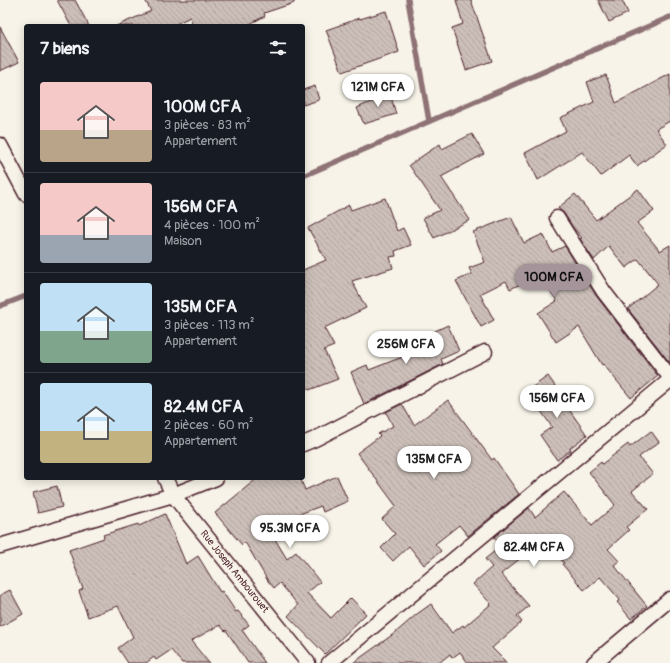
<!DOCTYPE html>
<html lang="fr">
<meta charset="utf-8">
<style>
body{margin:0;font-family:Pangolin,sans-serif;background:#242831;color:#f1f3f6;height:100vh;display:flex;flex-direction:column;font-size:15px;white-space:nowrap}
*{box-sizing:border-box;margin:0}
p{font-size:13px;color:#9ea1a6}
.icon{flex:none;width:22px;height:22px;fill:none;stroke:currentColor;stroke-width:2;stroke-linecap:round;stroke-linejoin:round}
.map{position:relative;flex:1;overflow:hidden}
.details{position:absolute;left:24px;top:24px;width:281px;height:456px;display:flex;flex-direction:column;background:#171b24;border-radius:4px;box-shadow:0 2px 10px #0003}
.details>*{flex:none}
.price{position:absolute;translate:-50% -34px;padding:0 9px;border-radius:14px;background:#fff;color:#222;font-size:13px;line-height:26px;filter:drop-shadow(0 1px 2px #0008)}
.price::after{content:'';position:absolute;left:50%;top:24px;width:12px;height:9px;margin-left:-6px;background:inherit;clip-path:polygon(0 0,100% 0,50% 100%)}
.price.active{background:#a6949b;color:#111}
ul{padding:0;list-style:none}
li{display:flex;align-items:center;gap:12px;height:100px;padding:0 16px}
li+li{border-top:1px solid #363941}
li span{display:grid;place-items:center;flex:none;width:112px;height:80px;border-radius:4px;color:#555}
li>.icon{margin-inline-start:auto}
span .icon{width:48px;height:48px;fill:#fffc;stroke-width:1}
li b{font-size:17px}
h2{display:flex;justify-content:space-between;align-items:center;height:48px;padding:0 16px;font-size:17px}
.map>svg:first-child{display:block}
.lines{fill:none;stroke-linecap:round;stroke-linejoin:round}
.stream{stroke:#8e7275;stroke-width:5.5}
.building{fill:url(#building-back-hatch);stroke:#4a1f2b}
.minor-casing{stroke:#4a1f2b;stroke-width:17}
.minor{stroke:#f7f3e8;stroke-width:14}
.labels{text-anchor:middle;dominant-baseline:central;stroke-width:3;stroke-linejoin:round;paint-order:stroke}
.street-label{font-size:10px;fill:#4a1f2b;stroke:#f7f3e8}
</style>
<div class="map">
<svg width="670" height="663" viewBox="0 0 670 663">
<defs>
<pattern id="building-back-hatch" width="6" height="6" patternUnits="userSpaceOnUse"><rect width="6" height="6" fill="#ccbfb9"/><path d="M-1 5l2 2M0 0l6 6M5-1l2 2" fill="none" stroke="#b1a49f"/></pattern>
</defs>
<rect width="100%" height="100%" fill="#f7f3e8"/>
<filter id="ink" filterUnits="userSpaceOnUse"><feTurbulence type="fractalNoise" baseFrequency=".025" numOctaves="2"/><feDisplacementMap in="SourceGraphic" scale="8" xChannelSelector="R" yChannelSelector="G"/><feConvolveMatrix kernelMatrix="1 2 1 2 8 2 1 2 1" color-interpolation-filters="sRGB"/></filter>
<g filter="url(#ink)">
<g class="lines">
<path class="stream" d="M 408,0 L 429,121
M 303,176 L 670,17
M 0,306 L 26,296"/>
</g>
<path class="building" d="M 57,0 L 75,0 L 89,26 L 71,26 Z
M 145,0 L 294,0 L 294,3 L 264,13 L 265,16 L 246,26 L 193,26 L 190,17 L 172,26 L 116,26 L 151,11 Z
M 456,0 L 471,0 L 492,61 L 466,70 L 452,28 L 463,24 Z
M 598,0 L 622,0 L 628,13 L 609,22 Z
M 386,11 L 399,52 L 342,72 L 326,30 L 360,18 L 360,19 Z
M 0,27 L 19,62 L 0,71 Z
M 670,74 L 670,121 L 656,129 L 667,144 L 637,166 L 629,155 L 601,176 L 582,152 L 538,180 L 525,153 L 566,131 L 560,118 L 594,102 L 587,82 L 606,75 L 616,103 Z
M 315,86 L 319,100 L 303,105 L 303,90 Z
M 389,90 L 396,114 L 364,124 L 357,108 L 373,101 L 371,95 Z
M 472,134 L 484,154 L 441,177 L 470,220 L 434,238 L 423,218 L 440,210 L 409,165 L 440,144 L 442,149 Z
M 638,189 L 654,211 L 637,223 L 660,251 L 670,245 L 670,363 L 628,309 L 658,284 L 638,259 L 626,268 L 609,246 L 594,260 L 580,239 L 582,238 L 572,226 L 564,213 L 558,208 L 575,194 L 596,220 Z
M 385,198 L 397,231 L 403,228 L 411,245 L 395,251 L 396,256 L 390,257 L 393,268 L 352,281 L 366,308 L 324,328 L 334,346 L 324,350 L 338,379 L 309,390 L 303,382 L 303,270 L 326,260 L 308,228 L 349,205 L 351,210 Z
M 511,217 L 524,243 L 543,234 L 552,252 L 565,246 L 597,297 L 658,376 L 631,398 L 603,364 L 602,365 L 579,327 L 556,342 L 538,313 L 557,301 L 540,275 L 510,289 L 506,281 L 480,294 L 494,320 L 481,327 L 456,281 L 472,274 L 469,268 L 485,262 L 473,232 Z
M 448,325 L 459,351 L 441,359 L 443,364 L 364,404 L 351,372 L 367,365 L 369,370 L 415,352 L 411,342 Z
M 548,376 L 563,397 L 561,398 L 587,435 L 570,448 L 571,450 L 557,460 L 540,435 L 552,427 L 527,391 Z
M 448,400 L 492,460 L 494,458 L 519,494 L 468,536 L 459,525 L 435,544 L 441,551 L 424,565 L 409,546 L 393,561 L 381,548 L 395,534 L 382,519 L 396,506 L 357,453 L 380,436 L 378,434 L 393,426 L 386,412 L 402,404 L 414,425 Z
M 651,431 L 659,442 L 639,457 L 653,474 L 632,491 L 648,509 L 626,527 L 629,530 L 608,549 L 619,561 L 614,565 L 647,606 L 631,619 L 617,602 L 620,600 L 600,577 L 584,590 L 562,564 L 564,563 L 544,539 L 501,574 L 529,606 L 517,616 L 522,622 L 492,648 L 507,663 L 468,663 L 460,652 L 452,658 L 450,654 L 439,663 L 353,663 L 395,633 L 417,614 L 431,604 L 452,633 L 463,625 L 464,627 L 491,604 L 473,584 L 492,567 L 485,559 L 501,546 L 494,537 L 529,508 L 535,517 L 564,492 L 592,525 L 615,505 L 589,472 L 601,462 L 602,464 L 628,444 L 630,447 Z
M 337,476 L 348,501 L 323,512 L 321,506 L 267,526 L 287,559 L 296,552 L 320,582 L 307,593 L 331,618 L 351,598 L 366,614 L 325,654 L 288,616 L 298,605 L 280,583 L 274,588 L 268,581 L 245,542 L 242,545 L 215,513 L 255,480 L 259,478 L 300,478 L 305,490 Z
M 57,486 L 62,507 L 38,513 L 33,492 Z
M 165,514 L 186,564 L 198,556 L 220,592 L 222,591 L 236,612 L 238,611 L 249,625 L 242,630 L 265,663 L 248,663 L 226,630 L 225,631 L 220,625 L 191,641 L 209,663 L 182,663 L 171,650 L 156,660 L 154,657 L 146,663 L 128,663 L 118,648 L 133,637 L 118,606 L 88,617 L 79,591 L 83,589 L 69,550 L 104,538 L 103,535 L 138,524 L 139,526 Z
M 10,590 L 23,614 L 0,627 L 0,595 Z"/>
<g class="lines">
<g class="minor-casing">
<g id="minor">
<path d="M 0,145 L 26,194"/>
<path d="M 557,218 L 604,292 L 670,377"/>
<path d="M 303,444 L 315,439 L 485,352"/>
<path id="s1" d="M 165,478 L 173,495 L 308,663"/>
<path d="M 0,546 L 173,495 L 216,478"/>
<path d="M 329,663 L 670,380"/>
<path d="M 594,663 L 670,599"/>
</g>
</g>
<use href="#minor" class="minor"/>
</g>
</g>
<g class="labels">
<g class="street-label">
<text stroke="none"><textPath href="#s1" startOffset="117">Rue Joseph Ambourouet</textPath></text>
</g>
</g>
</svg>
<b class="price" style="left:378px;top:108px">121M CFA</b>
<b class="price active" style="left:554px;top:298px">100M CFA</b>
<b class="price" style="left:406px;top:365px">256M CFA</b>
<b class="price" style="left:557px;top:419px">156M CFA</b>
<b class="price" style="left:434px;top:480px">135M CFA</b>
<b class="price" style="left:290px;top:549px">95.3M CFA</b>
<b class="price" style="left:534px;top:568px">82.4M CFA</b>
<section class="details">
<h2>7 biens<svg class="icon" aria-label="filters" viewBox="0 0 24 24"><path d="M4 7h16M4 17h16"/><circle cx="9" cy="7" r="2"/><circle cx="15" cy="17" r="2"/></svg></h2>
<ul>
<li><span style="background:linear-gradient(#f6c9c9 60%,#b9a48a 0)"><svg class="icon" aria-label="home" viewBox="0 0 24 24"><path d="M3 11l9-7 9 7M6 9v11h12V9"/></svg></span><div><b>100M CFA</b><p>3 pièces · 83 m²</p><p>Appartement</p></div></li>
<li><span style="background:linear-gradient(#f6c9c9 65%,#9aa5b1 0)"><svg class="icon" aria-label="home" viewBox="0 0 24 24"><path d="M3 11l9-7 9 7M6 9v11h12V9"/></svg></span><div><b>156M CFA</b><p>4 pièces · 100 m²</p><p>Maison</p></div></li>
<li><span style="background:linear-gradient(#bfe0f5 60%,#7fa58c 0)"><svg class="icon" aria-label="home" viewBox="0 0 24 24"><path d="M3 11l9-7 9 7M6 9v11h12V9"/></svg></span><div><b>135M CFA</b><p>3 pièces · 113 m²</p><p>Appartement</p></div></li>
<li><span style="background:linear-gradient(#bfe0f5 60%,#c2b280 0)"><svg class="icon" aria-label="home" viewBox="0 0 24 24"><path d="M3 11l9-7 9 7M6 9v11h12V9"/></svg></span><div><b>82.4M CFA</b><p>2 pièces · 60 m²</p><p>Appartement</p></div></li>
</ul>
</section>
</div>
